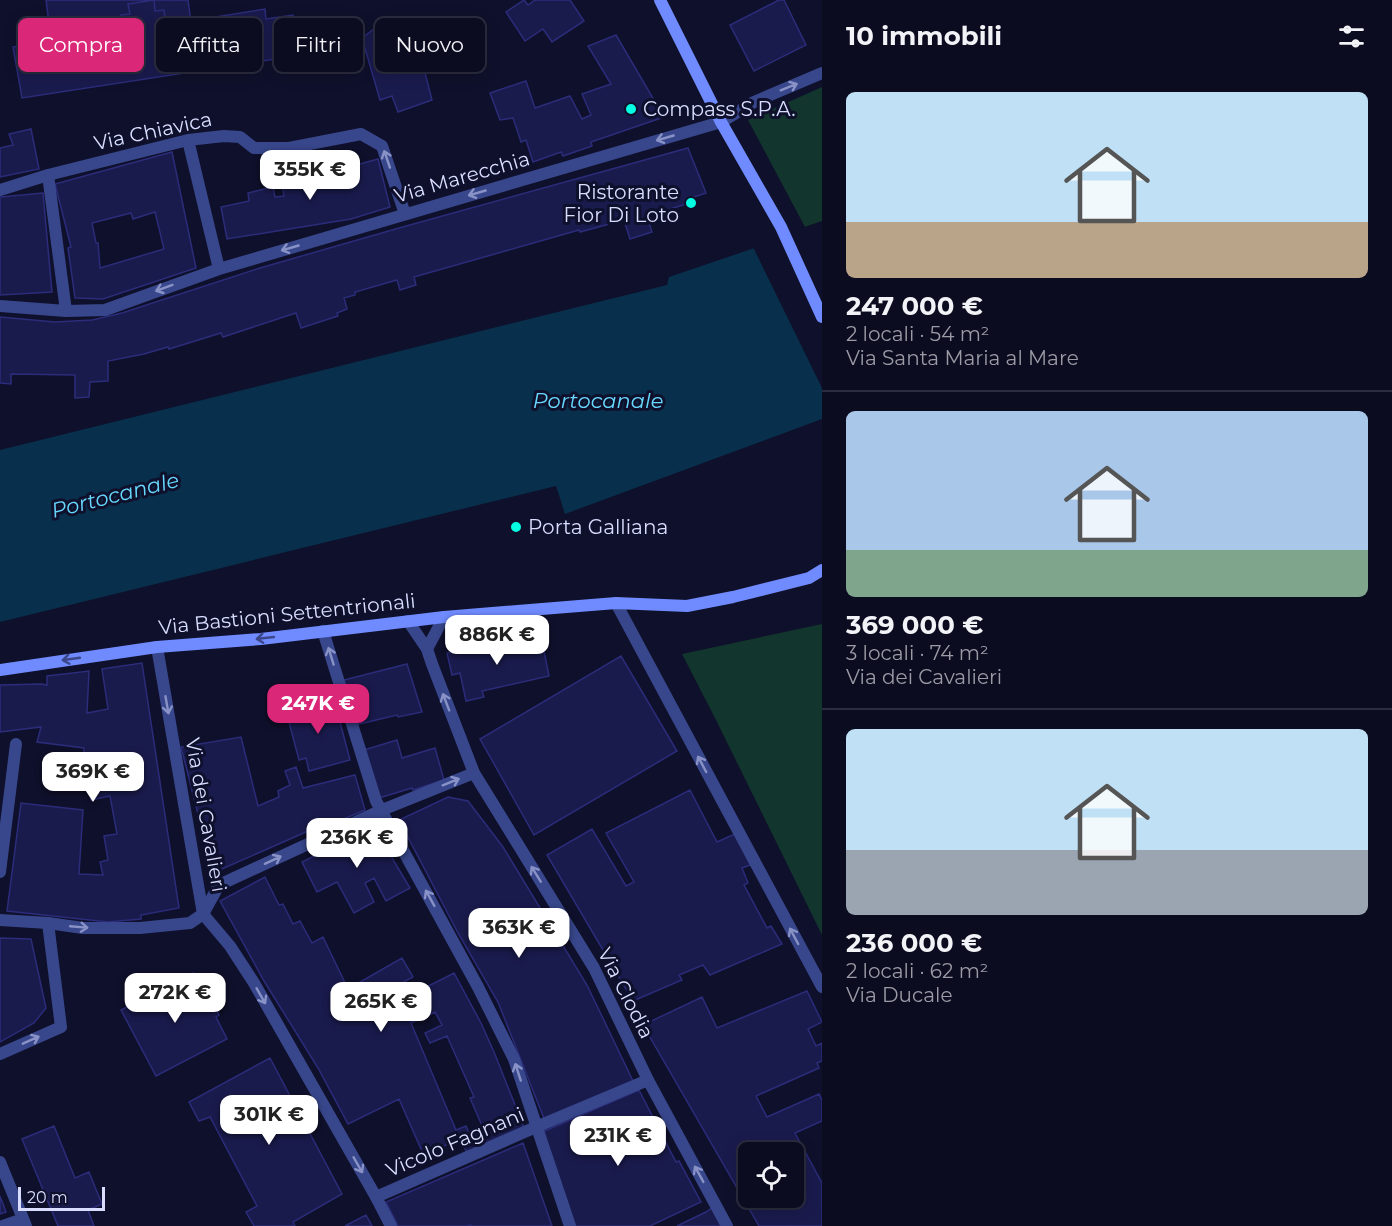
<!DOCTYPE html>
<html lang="it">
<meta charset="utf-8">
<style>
body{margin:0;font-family:Montserrat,sans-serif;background:#141529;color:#f1f3f6;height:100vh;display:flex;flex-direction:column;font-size:22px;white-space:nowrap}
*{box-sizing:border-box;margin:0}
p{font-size:20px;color:#9a9ba5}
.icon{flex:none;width:33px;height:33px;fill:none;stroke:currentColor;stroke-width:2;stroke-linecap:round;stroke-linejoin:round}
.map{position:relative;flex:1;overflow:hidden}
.details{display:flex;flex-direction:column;background:#0b0c20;width:570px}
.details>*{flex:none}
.top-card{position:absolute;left:18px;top:18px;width:570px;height:54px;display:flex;gap:12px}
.controls{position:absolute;left:738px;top:1142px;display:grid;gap:12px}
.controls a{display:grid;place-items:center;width:66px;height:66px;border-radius:9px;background:#0b0c20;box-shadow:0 3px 15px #0003,0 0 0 2px #2b2c3e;font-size:30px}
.scale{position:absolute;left:18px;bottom:15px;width:87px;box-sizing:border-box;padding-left:6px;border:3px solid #d9ddff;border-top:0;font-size:16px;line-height:21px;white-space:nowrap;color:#d9ddff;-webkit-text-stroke:4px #0f102b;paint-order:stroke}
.price{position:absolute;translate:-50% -51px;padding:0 14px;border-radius:12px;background:#fff;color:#222;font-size:20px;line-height:39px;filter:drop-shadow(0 2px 3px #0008)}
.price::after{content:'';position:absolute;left:50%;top:36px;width:18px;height:14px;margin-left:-9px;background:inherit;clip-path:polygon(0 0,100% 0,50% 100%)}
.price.on{background:#db2777;color:#fff}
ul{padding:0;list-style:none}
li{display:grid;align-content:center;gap:12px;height:318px;padding:0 24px}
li+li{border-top:2px solid #2b2c3e}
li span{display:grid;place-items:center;height:186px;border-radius:9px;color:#555}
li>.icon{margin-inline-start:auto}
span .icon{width:108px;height:108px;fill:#fffc;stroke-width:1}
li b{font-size:26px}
h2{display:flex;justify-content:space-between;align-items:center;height:72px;padding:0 24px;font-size:26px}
.tag{padding:0 21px;border-radius:9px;background:#0b0c20;box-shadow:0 3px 15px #0003,0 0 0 2px #2b2c3e;font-size:21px;line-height:54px}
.tag.on{background:#db2777;color:#fff}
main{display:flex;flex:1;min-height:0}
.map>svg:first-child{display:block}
.green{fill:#12352d}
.water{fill:#082f4b}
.pier{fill:#0f102b}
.building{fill:#1a1b4d;stroke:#2b2c7a;stroke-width:1.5;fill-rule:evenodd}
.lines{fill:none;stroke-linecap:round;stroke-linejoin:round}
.lane{stroke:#38478c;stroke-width:12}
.street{stroke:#38478c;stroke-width:12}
.secondary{stroke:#708bff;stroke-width:12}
.oneway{stroke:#8892c6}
.oneway2{stroke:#3b478a}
.poi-dot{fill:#05ffe3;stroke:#0f102b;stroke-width:2}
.labels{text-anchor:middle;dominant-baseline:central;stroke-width:6;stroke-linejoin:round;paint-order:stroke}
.poi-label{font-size:20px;fill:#d9ddff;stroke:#0f102b;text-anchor:start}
.street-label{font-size:20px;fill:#d9ddff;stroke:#0f102b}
.water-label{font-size:21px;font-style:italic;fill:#67d9ff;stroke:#0f102b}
</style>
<main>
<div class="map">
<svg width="822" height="1226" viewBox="0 0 822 1226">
<rect width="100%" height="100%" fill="#0f102b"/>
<path class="green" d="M 822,87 L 822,221 L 805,227 L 748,120 Z
M 822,624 L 822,935 L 715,718 L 682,654 Z"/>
<path class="water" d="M 822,225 L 822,419 L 565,514 L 556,486 L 0,622 L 0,450 L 667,285 L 669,277 Z"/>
<path class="pier" d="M 820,222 L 822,227 L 822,388 L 752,245 Z"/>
<path class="building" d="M 46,0 L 188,0 L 191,22 L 166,25 L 164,10 L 155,11 L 154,0 L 128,4 L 130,14 L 121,15 L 122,30 L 51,39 Z
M 154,0 L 155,11 L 164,10 L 166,25 L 265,9 L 266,19 L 293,15 L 294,23 L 323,19 L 328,51 L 22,98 L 13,47 L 51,39 L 122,30 L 121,15 L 130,14 L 128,4 Z
M 524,0 L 528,5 L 535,0 L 570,0 L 584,21 L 552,42 L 543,29 L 525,41 L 506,12 Z
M 779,0 L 784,0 L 806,45 L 754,71 L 730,25 Z
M 378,26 L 386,51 L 417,42 L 432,100 L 398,112 L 392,96 L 380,100 L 362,38 Z
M 616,35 L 664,117 L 591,142 L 592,146 L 563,156 L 561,152 L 533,162 L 526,140 L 521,142 L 513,118 L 500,120 L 490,93 L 526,81 L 535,108 L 570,96 L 582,119 L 591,115 L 582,94 L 611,84 L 588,46 Z
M 31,129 L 39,169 L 0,177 L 0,148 L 13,145 L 9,134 Z
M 688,148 L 706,193 L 691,198 L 693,202 L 647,216 L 652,232 L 630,239 L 624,220 L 580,232 L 579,230 L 414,277 L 416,285 L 400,290 L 397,280 L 355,292 L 355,295 L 344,298 L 347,309 L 337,313 L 338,316 L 301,328 L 296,313 L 223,337 L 221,333 L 169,349 L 168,347 L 144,354 L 108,361 L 108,381 L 90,382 L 89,397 L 75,398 L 75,375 L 11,374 L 11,384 L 0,383 L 0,317 L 55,322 L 92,320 L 122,313 L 260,268 L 399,228 Z
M 172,152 L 196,268 L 103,299 L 75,298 L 68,248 L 71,247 L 55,184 ZM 155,212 L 164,249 L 100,268 L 98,243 L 96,243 L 92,223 L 131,213 L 133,219 Z
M 378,159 L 390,207 L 351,219 L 227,239 L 221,207 L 249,201 L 248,193 L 273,187 L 275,197 L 284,196 L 281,176 L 322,170 L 323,172 L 353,166 Z
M 43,193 L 52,292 L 0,295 L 0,197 Z
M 524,635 L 528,651 L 543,646 L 549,676 L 482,691 L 484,697 L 466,701 L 460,673 L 452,675 L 447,653 Z
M 621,656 L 677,751 L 534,835 L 480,739 Z
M 142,663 L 179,908 L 141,915 L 141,919 L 108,922 L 7,911 L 21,803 L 83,810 L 79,874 L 103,875 L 100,862 L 108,860 L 104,836 L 117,834 L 110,796 L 91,800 L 88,776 L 83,776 L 84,748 L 37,742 L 41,727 L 0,732 L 0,685 L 41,684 L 47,685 L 47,676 L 89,671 L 87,713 L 108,709 L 102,669 Z
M 407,664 L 422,712 L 398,717 L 397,715 L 355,725 L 344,680 Z
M 328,698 L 334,719 L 339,718 L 350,760 L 309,771 L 306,758 L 299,760 L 286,711 L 309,705 L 308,703 Z
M 241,737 L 258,806 L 279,797 L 278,791 L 290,785 L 285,771 L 296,767 L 303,788 L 355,775 L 365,810 L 317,830 L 315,828 L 213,873 L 181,747 Z
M 397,740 L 402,758 L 435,748 L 444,780 L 413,790 L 412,788 L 379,798 L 364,750 Z
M 690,790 L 717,842 L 737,833 L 750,865 L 742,868 L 748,883 L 744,885 L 767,928 L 771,926 L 782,944 L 710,975 L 703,965 L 679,975 L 682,980 L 633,1001 L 547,855 L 592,829 L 626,886 L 634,882 L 606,833 Z
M 448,797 L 468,801 L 503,847 L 587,985 L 634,1083 L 545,1121 L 498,1002 L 458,933 L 399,820 Z
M 373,826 L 410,888 L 386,901 L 374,878 L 365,883 L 374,902 L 354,913 L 337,882 L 317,892 L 302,862 Z
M 265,877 L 279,905 L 283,904 L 293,924 L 300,921 L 312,943 L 323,937 L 348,989 L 402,958 L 413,977 L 394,987 L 401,1000 L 454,973 L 481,1023 L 494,1052 L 525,1130 L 468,1155 L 460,1138 L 424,1156 L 399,1099 L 348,1124 L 318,1068 L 264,981 L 220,901 ZM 435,1012 L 442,1025 L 425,1033 L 430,1043 L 447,1036 L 474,1097 L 470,1098 L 483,1128 L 469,1133 L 466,1126 L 456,1130 L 411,1023 Z
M 0,938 L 31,939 L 46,1008 L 34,1023 L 0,1042 Z
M 193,973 L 203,993 L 206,991 L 219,1015 L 216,1017 L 227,1039 L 156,1076 L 121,1010 Z
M 807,991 L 822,1022 L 808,1029 L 816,1046 L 822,1043 L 822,1061 L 817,1063 L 819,1068 L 756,1096 L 767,1117 L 819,1094 L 822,1100 L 822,1121 L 795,1133 L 822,1183 L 822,1226 L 759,1226 L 643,1025 L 702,997 L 717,1028 ZM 748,1152 L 794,1152 L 794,1197 L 748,1197 Z
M 270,1058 L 342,1194 L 293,1222 L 295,1226 L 254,1226 L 246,1212 L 257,1206 L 210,1117 L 199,1121 L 189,1102 Z
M 639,1090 L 676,1162 L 679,1161 L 701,1202 L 650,1226 L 574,1226 L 540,1133 Z
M 54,1126 L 75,1178 L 89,1172 L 102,1204 L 88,1210 L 94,1226 L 58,1226 L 22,1139 Z
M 523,1143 L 552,1226 L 472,1226 L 471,1225 L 467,1226 L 398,1226 L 386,1202 Z
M 0,1196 L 6,1212 L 0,1214 Z
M 713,1207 L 723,1226 L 677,1226 L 706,1212 Z
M 366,1215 L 372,1226 L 345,1226 Z"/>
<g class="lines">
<path class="lane" d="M 0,872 L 16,744
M 0,1054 L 61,1027 L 48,923
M 0,1162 L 26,1226
M 376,1197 L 536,1127
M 3,1226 L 23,1219"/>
<path class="street" d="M 188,140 L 219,269
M 48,175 L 66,311
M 0,190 L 48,175 L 188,140 L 224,136 L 240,137 L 254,148 L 289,148 L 361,134 L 382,146 L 405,214
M 0,306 L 66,311 L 105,310 L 219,269 L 721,122 L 754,102 L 822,73
M 616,603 L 822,987
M 408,621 L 427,649 L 432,664 L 474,773 L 594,968 L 648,1080 L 727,1226
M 323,631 L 376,801 L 478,987 L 514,1059 L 570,1226
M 157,647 L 203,914 L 230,946 L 254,983 L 376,1197 L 391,1226
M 427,649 L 444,617
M 0,920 L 48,923 L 83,928 L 140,928 L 190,923 L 203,914 L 219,885 L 382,810 L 474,773
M 536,1127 L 648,1080"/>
<path class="secondary" d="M 660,0 L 721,122 L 781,227 L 822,317
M 0,670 L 157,647 L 261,639 L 444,617 L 616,603 L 687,606 L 733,597 L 809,578 L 822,570"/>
</g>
<defs><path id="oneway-shaft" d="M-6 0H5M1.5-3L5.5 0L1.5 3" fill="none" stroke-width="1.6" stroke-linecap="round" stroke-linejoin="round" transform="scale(1.5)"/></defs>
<g class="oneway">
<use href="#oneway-shaft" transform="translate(789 87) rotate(-22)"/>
<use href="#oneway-shaft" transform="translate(665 138) rotate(164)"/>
<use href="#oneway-shaft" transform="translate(387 159) rotate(-109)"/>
<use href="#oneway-shaft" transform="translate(477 193) rotate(164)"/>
<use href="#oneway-shaft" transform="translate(290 248) rotate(164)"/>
<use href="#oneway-shaft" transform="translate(164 288) rotate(160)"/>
<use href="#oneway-shaft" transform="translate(331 656) rotate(-107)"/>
<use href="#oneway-shaft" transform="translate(446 702) rotate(-111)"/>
<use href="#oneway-shaft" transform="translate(167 705) rotate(80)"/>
<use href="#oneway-shaft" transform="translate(702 764) rotate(-118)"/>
<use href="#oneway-shaft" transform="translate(451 782) rotate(-22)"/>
<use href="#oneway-shaft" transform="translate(273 860) rotate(-25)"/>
<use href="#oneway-shaft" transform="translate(536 874) rotate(-122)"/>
<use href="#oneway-shaft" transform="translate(430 898) rotate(-119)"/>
<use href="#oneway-shaft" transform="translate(79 927) rotate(5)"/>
<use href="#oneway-shaft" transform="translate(794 936) rotate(-118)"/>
<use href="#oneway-shaft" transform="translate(261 996) rotate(60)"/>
<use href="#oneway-shaft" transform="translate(31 1040) rotate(-24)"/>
<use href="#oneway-shaft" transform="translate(518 1072) rotate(-108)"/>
<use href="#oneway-shaft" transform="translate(358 1165) rotate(60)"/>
<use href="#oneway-shaft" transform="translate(699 1174) rotate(-119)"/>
</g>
<g class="oneway2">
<use href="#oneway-shaft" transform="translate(265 638) rotate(174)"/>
<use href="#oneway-shaft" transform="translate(71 659) rotate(172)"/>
</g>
<g class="poi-dot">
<circle cx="631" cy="109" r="6"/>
<circle cx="691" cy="203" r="6"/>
<circle cx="516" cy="527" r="6"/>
</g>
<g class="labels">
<g class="poi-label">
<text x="643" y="109">Compass S.P.A.</text>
<text x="679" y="192" text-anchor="end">Ristorante<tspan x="679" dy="23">Fior Di Loto</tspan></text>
<text x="528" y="527">Porta Galliana</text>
</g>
<g class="street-label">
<text transform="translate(153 131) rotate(-12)">Via Chiavica</text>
<text transform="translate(462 177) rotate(-16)">Via Marecchia</text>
<text transform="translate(287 614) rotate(-6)">Via Bastioni Settentrionali</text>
<text transform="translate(206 815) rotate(80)">Via dei Cavalieri</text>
<text transform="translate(626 993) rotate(63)">Via Clodia</text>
<text transform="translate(455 1142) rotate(-23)">Vicolo Fagnani</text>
</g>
<g class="water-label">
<text x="598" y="400">Portocanale</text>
<text transform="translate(115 495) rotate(-14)">Portocanale</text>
</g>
</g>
</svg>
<div class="controls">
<a><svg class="icon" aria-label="locate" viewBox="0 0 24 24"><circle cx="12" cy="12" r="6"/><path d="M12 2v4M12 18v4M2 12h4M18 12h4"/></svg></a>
</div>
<div class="scale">20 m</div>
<b class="price" style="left:310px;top:201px">355K €</b>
<b class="price" style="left:497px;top:666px">886K €</b>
<b class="price on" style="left:318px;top:735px">247K €</b>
<b class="price" style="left:93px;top:803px">369K €</b>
<b class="price" style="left:357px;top:869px">236K €</b>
<b class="price" style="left:519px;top:959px">363K €</b>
<b class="price" style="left:175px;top:1024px">272K €</b>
<b class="price" style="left:381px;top:1033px">265K €</b>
<b class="price" style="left:269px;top:1146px">301K €</b>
<b class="price" style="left:618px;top:1167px">231K €</b>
<div class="top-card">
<a class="tag on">Compra</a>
<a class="tag">Affitta</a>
<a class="tag">Filtri</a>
<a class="tag">Nuovo</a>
</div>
</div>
<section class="details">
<h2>10 immobili<svg class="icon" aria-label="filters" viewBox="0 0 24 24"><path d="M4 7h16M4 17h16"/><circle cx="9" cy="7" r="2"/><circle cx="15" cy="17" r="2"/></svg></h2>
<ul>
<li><span style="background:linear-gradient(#bfe0f5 70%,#b9a48a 0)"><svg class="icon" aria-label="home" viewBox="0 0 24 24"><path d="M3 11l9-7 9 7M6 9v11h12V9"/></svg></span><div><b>247 000 €</b><p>2 locali · 54 m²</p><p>Via Santa Maria al Mare</p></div></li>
<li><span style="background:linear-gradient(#a9c7e8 75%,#7fa58c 0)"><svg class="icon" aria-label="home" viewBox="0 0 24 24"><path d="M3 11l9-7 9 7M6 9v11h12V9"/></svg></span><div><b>369 000 €</b><p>3 locali · 74 m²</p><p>Via dei Cavalieri</p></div></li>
<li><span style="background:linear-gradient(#bfe0f5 65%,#9aa5b1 0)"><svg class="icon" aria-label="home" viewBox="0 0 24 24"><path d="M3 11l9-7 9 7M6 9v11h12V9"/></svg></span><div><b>236 000 €</b><p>2 locali · 62 m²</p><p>Via Ducale</p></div></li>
</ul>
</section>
</main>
